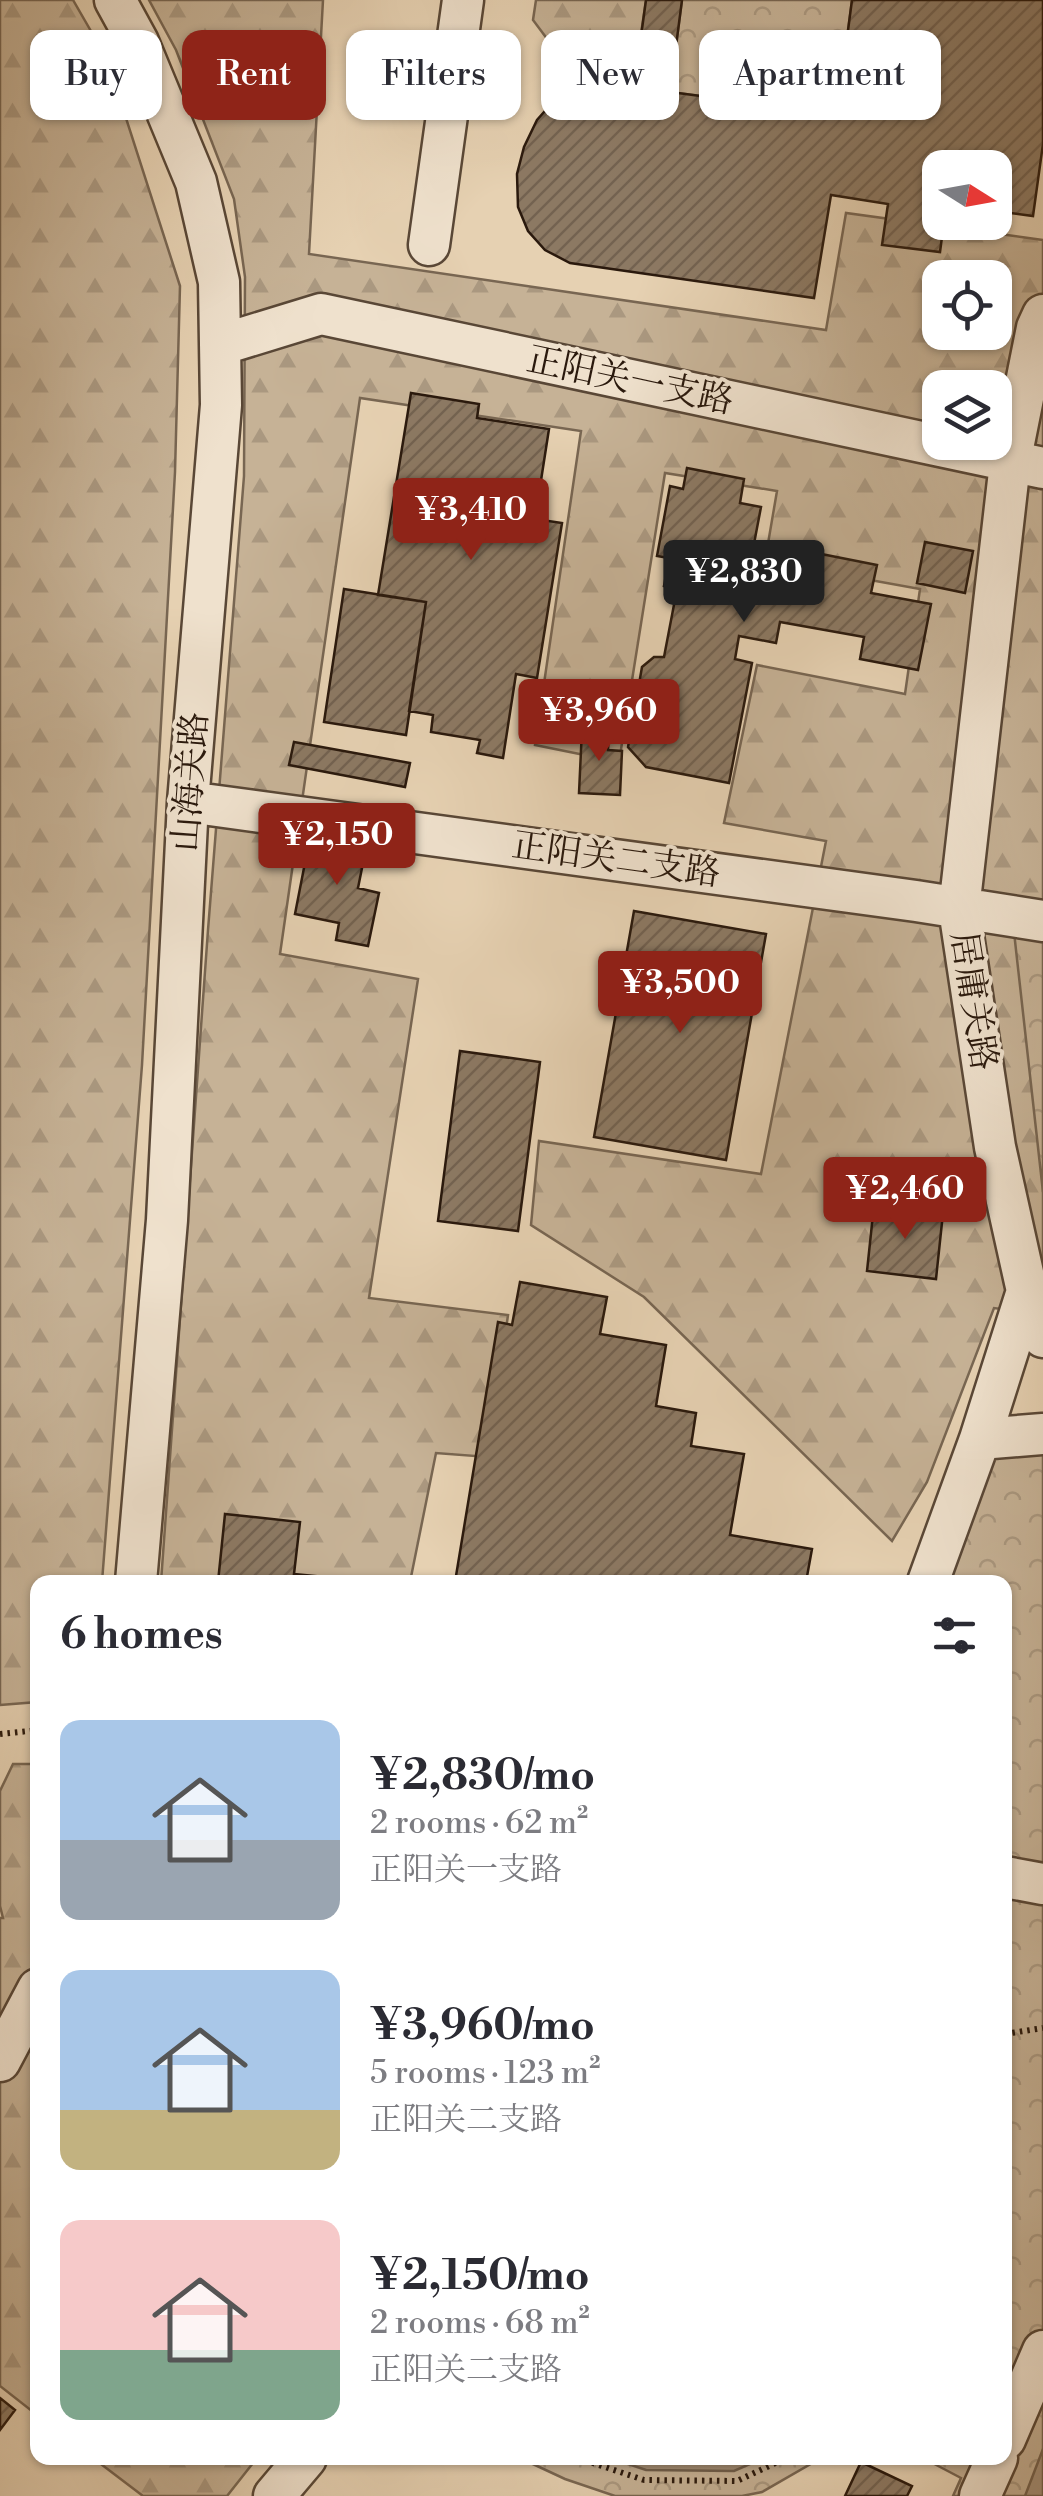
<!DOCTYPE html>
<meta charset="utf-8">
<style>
body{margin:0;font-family:"Libre Bodoni","Noto Serif SC",serif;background:#f2f2f3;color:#2b2b33;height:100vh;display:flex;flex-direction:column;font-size:38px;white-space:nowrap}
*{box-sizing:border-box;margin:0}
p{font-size:32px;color:#7c7c81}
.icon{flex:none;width:55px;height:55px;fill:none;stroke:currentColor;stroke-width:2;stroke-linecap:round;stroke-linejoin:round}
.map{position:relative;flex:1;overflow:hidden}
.side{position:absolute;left:30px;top:1575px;width:982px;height:890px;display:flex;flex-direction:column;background:#fff;border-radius:20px;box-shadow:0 2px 8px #0004}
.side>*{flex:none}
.guide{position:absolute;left:30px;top:30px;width:985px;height:90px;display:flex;gap:20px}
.needle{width:65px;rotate:101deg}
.fabs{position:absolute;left:922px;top:150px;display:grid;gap:20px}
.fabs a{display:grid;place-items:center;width:90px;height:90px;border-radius:20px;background:#fff;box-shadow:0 2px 8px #0004;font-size:50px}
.price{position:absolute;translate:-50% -85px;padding:0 22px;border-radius:10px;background:#8f2418;color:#fff;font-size:32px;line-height:65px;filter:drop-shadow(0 2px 5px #0008)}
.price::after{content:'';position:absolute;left:50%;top:60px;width:30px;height:22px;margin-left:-15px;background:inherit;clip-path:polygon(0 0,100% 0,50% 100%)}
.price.selected{background:#222;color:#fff}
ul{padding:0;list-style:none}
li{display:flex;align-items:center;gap:30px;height:250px;padding:0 30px}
li span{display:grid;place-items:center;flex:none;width:280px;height:200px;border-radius:20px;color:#555}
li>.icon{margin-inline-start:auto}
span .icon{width:120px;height:120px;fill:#fffc;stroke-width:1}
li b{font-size:42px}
h2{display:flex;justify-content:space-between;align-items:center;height:120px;padding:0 30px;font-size:42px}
.chip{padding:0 35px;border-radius:20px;background:#fff;box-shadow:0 2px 8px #0004;font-size:35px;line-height:90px}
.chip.selected{background:#8f2418;color:#fff}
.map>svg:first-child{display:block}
.forest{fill:url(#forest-firs);stroke:#786652;stroke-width:2.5;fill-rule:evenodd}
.park{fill:url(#park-crowns);stroke:#786652;stroke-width:2.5}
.water{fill:url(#water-ripples);stroke:#74624e;stroke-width:2.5}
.building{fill:url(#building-hatch);stroke:#2a190d;stroke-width:2.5}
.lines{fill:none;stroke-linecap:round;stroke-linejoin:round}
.street-casing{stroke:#594736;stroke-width:45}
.path{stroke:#2a190d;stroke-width:6;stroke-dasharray:2.5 5;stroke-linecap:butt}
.street{stroke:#efe1cd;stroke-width:40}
.labels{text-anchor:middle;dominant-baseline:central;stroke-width:8;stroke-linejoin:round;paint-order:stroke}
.street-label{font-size:35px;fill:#2a190d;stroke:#efe1cd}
</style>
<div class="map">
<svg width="1043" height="2496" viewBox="0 0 1043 2496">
<defs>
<pattern id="forest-firs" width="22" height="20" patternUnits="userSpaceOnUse" patternTransform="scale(2.5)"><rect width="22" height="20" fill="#c6b296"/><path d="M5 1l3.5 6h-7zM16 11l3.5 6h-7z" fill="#aa9880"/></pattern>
<pattern id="park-crowns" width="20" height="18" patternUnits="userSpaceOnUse" patternTransform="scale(2.5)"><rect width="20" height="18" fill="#c6b296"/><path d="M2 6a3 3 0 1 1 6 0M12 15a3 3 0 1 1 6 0" fill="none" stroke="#aa9880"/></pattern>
<pattern id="water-ripples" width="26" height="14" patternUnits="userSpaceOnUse" patternTransform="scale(2.5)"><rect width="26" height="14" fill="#a6927a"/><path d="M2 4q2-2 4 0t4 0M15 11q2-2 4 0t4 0" fill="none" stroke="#877662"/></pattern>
<pattern id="building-hatch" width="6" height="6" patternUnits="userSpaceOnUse" patternTransform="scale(2.5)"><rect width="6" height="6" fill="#8c7963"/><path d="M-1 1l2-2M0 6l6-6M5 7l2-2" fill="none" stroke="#736250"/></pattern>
</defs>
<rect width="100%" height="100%" fill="#e6d1b2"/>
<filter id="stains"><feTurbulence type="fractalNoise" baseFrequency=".002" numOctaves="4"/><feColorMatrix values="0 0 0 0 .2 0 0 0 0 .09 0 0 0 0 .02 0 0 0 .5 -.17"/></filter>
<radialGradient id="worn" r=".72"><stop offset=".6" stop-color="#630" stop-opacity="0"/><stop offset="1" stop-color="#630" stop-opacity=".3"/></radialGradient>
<path class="forest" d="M 0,0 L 73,0 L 107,59 L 180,286 L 175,472 L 142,1065 L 102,1582 L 38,1582 L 37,1702 L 0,1705 Z
M 149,0 L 323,0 L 309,254 L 826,330 L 846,213 L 1043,240 L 1043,1314 L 994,1308 L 927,1482 L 892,1541 L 644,1297 L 531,1225 L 539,1141 L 761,1174 L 826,841 L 724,823 L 757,665 L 905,694 L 920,589 L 765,561 L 777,491 L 665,473 L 619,762 L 535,745 L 581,431 L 360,398 L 280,954 L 418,979 L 369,1298 L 508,1315 L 488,1457 L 436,1453 L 410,1582 L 161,1582 L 208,930 L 244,476 L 245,277 L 234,199 L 176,50 ZM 940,278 L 995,278 L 995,332 L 940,332 ZM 940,388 L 995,388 L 995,442 L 940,442 Z
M 536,0 L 646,0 L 638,54 L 548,40 L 533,20 Z
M 13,1764 L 37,1764 L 37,2415 L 0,2386 L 0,1918 L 3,1918 L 0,1906 L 0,1791 Z
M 93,2458 L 257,2458 L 227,2496 L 143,2496 Z"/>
<path class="park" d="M 682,0 L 852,0 L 837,114 L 670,92 Z
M 1014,932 L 1043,937 L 1043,1192 Z
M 997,1431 L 1043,1450 L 1043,2496 L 953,2496 L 961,2478 L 923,2458 L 1005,2458 L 1005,1582 L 949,1582 Z
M 520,2458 L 821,2458 L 762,2492 L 742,2496 L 615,2496 L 565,2479 Z"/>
<path class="water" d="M 1043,2449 L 1043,2496 L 1025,2496 Z
M 610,2458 L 764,2458 L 734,2471 L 646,2470 Z"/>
<path class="building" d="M 646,0 L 682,0 L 670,92 L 837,114 L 852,0 L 1043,0 L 1043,144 L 1033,216 L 995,211 L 995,168 L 940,168 L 940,222 L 944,222 L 940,252 L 882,245 L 888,204 L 831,195 L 814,298 L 570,263 L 545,250 L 528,231 L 518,207 L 517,174 L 524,147 L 537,120 L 553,102 L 572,88 L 590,83 L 634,87 Z
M 411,393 L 479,404 L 477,418 L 549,429 L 535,519 L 562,523 L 537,678 L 516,674 L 503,758 L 477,753 L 480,740 L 431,732 L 433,715 L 409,711 L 426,602 L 378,595 Z
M 687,468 L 744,479 L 740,503 L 761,507 L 749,570 L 786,578 L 791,548 L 877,565 L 871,593 L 931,604 L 918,670 L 860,659 L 864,637 L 780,622 L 776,643 L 739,636 L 735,659 L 752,663 L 729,783 L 646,767 L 628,747 L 642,667 L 654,657 L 664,657 L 677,589 L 664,586 L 669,558 L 657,556 L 670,486 L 683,489 Z
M 925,542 L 973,551 L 965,593 L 917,583 Z
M 344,589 L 426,602 L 406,735 L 324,722 Z
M 582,729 L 609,730 L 608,750 L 622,751 L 620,795 L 579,793 Z
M 294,742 L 410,763 L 405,787 L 289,765 Z
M 311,832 L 367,843 L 358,888 L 379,893 L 368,946 L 336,940 L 339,923 L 295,914 Z
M 634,911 L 766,934 L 726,1160 L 594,1137 Z
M 460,1051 L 540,1062 L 518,1231 L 438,1221 Z
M 874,1205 L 943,1213 L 936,1279 L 867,1271 Z
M 520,1282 L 607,1297 L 600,1334 L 666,1345 L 656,1406 L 696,1413 L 691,1446 L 744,1454 L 730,1535 L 812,1549 L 806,1582 L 455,1582 L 498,1322 L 512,1325 Z
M 225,1514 L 300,1522 L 294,1574 L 334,1578 L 334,1582 L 218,1582 Z
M 0,2398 L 15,2410 L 0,2430 Z
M 861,2462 L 912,2486 L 907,2496 L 845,2496 Z"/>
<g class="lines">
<g class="street-casing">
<path id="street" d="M 115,0 L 138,42 L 196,182 L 219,282 L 221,405 L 188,802 L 167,1220 L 136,1582
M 429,245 L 463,0
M 1043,315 L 1037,328 L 1010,463 L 959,909 L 995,1147 L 1027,1291 L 1043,1337
M 220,345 L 321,314 L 1043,468
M 188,802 L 916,901 L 1043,921
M 980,1439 L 1043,1434
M 928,1582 L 980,1439 L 1027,1291
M 1005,1877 L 1043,1884
M 0,2061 L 38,1989
M 1005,2439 L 1043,2351
M 274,2496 L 306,2458
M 980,2496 L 997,2458"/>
</g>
<path class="path" d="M 0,1734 L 38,1730
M 1005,2034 L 1043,2028
M 578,2458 L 644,2480 L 737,2481 L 786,2458"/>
<use href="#street" class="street"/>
</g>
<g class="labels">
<g class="street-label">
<text transform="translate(630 381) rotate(12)">正阳关一支路</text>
<text transform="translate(191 782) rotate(-86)">山海关路</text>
<text transform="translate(616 860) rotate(8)">正阳关二支路</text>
<text transform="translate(973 1001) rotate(81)">居庸关路</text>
</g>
</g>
<rect width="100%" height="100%" filter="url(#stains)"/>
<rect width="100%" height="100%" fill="url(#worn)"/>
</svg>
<div class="fabs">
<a><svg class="needle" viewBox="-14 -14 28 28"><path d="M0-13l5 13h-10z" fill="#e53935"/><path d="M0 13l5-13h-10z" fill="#7c7c81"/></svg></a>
<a><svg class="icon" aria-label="locate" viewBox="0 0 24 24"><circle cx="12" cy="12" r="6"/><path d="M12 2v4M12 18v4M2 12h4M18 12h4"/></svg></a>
<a><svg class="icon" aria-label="layers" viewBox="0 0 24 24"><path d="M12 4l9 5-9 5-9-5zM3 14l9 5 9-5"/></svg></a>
</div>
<b class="price" style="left:471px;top:563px">¥3,410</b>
<b class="price selected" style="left:744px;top:625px">¥2,830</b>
<b class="price" style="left:599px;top:764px">¥3,960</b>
<b class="price" style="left:337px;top:888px">¥2,150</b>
<b class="price" style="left:680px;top:1036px">¥3,500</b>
<b class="price" style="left:905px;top:1242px">¥2,460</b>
<div class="guide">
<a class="chip">Buy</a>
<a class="chip selected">Rent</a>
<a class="chip">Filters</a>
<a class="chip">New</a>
<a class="chip">Apartment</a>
</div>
<section class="side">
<h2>6 homes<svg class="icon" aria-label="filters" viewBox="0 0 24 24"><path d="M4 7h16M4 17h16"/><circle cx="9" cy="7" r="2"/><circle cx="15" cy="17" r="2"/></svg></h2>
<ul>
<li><span style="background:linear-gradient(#a9c7e8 60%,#9aa5b1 0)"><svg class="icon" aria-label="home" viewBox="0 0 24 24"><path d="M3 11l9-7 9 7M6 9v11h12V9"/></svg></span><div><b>¥2,830/mo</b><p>2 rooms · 62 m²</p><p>正阳关一支路</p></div></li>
<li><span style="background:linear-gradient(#a9c7e8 70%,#c2b280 0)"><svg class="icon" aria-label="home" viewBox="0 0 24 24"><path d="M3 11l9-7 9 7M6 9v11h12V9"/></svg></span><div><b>¥3,960/mo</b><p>5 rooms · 123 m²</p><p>正阳关二支路</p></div></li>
<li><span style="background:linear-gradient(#f6c9c9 65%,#7fa58c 0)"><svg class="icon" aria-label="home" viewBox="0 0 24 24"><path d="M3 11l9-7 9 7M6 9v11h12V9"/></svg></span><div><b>¥2,150/mo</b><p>2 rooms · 68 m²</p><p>正阳关二支路</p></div></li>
</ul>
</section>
</div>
